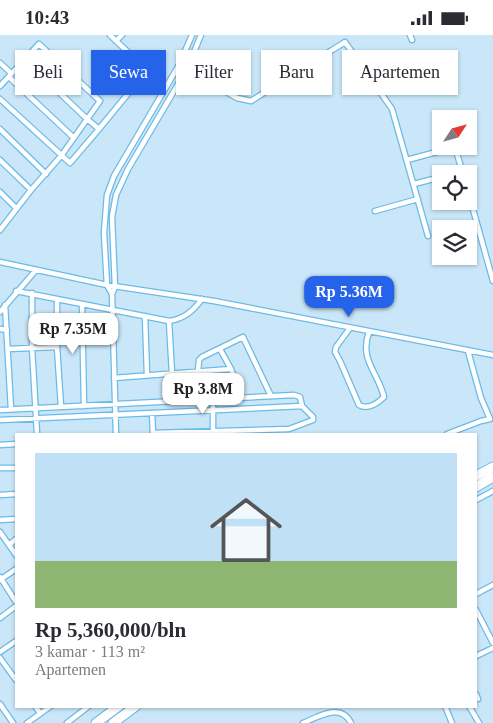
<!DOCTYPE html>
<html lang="id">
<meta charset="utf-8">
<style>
body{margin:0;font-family:Georgia,serif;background:#f7f7f7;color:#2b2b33;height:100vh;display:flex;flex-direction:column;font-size:19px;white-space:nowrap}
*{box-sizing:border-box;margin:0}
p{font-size:16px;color:#7c7c81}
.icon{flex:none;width:28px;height:28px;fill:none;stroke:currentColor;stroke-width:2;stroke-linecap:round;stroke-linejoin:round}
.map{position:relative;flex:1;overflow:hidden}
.sheet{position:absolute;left:15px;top:398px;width:462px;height:275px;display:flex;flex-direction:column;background:#fff;border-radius:0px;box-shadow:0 1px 4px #0004}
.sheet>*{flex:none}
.top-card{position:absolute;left:15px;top:15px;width:464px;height:45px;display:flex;gap:10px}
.needle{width:32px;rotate:54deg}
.buttons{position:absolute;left:432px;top:75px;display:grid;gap:10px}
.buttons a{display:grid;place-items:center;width:45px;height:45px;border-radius:0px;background:#fff;box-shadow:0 1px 4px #0004;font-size:25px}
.price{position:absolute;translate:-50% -42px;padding:0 11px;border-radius:10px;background:#fff;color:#222;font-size:16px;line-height:32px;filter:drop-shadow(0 1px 2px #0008)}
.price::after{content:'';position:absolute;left:50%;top:30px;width:15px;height:11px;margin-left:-8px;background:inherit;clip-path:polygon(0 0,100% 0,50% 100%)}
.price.selected{background:#2563eb;color:#fff}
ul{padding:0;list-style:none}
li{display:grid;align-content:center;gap:10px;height:265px;padding:0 20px}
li+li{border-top:1px solid #e1e1e2}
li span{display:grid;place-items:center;height:155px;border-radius:0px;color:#555}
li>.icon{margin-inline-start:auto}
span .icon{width:90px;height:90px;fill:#fffc;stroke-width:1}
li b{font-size:21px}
.chip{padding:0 18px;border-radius:0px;background:#fff;box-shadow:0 1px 4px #0004;font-size:18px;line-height:45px}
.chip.selected{background:#2563eb;color:#fff}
.status{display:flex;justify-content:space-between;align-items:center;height:35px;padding:0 25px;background:#fff;direction:ltr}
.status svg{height:14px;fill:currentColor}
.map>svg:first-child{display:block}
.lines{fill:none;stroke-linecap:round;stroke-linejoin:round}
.minor-casing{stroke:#6cbae7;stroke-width:7}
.motorway-casing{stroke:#6cbae7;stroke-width:11}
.minor{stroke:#fff;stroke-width:4.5}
.motorway{stroke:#fff;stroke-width:9}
</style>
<div class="status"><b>10:43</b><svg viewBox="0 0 49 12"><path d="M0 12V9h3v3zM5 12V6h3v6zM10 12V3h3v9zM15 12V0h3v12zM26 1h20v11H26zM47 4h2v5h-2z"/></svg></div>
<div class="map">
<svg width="493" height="688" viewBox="0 0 493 688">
<rect width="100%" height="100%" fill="#c9e7f9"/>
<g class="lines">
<g class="minor-casing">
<path id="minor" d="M 110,0 L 131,20
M 410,0 L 412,5
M 116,6 L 122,0
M 24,24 L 87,84 L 99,94 L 145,38
M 0,28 L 11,38
M 179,30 L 237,63 L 251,66 L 345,7 L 392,74 L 428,201
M 9,42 L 74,103
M 0,51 L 39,9 L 100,66 L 61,121 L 31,155 L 0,195
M 0,64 L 70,128 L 99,94
M 0,94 L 46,139
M 0,125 L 31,155
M 407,125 L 455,112 L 463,139
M 414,149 L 441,142
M 0,157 L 16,173
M 469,160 L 493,246
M 375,176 L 418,164
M 0,227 L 107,250 L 214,266 L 493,320
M 16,256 L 169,286 C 184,284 193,276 202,264
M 32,258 L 32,313 L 37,399
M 112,259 L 115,252 L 112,182 L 116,160 L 128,134 L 187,34 L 201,0
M 57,264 L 57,312 L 61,372
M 82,269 L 84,371
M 5,270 L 11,374
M 0,277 L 36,235
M 145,281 L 147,340
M 169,286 L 172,339
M 350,293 L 336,312 L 335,317 L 340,326 L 359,370 C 368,375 378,368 384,362 C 378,337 359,325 369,297
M 0,294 L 7,295
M 8,314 L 57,312
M 220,314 L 231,334 L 242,363
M 198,337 L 199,325 L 202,322 L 243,302 L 271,361
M 114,343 L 231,334
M 213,364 L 213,396
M 0,375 L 294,360 L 300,362 L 302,371 L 0,385
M 152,378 L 153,399
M 153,398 L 289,394 L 313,385 L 313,382 L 302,371
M 116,399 L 112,259 L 107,250 L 104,198 L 107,160 L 114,141 L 179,30 L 192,0
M 447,399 L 481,386 L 490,384 L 481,363 L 468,316
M 0,410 L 16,409
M 0,433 L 16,433
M 0,460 L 16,459
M 476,465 L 493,456
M 0,485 L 16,484
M 0,497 L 16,520
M 9,510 L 16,504
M 0,542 L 16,567
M 0,545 L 16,534
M 476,559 L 493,550
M 476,575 L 493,608
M 0,583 L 16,571
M 0,617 L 16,606
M 476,621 L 493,613
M 0,623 L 16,645
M 476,659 L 478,664
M 0,669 L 13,688
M 35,671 L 40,678
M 445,671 L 452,688
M 469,671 L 479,688
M 27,688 L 51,671
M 67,688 L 89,671
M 303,688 C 318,682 341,667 351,688"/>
</g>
<g class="motorway-casing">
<path id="motorway" d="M 476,441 L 493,432
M 476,452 L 493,442
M 96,688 L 119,671
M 113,688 L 136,671"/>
</g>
<use href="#minor" class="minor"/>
<use href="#motorway" class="motorway"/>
</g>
</svg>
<div class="buttons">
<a><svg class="needle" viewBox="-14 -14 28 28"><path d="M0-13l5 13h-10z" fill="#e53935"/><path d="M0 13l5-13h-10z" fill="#7c7c81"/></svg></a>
<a><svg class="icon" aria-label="locate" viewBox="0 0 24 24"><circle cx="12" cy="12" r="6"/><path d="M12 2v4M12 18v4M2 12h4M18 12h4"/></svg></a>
<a><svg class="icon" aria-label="layers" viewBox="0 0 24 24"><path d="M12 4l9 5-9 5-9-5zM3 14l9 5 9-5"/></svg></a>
</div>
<b class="price selected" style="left:349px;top:283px">Rp 5.36M</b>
<b class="price" style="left:73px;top:320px">Rp 7.35M</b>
<b class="price" style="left:203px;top:380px">Rp 3.8M</b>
<div class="top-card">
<a class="chip">Beli</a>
<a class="chip selected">Sewa</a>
<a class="chip">Filter</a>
<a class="chip">Baru</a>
<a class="chip">Apartemen</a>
</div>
<section class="sheet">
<ul>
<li><span style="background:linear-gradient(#bfe0f5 70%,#8fb573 0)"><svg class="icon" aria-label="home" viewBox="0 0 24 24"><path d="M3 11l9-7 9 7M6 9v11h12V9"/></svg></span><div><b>Rp 5,360,000/bln</b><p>3 kamar · 113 m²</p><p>Apartemen</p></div></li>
</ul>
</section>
</div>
